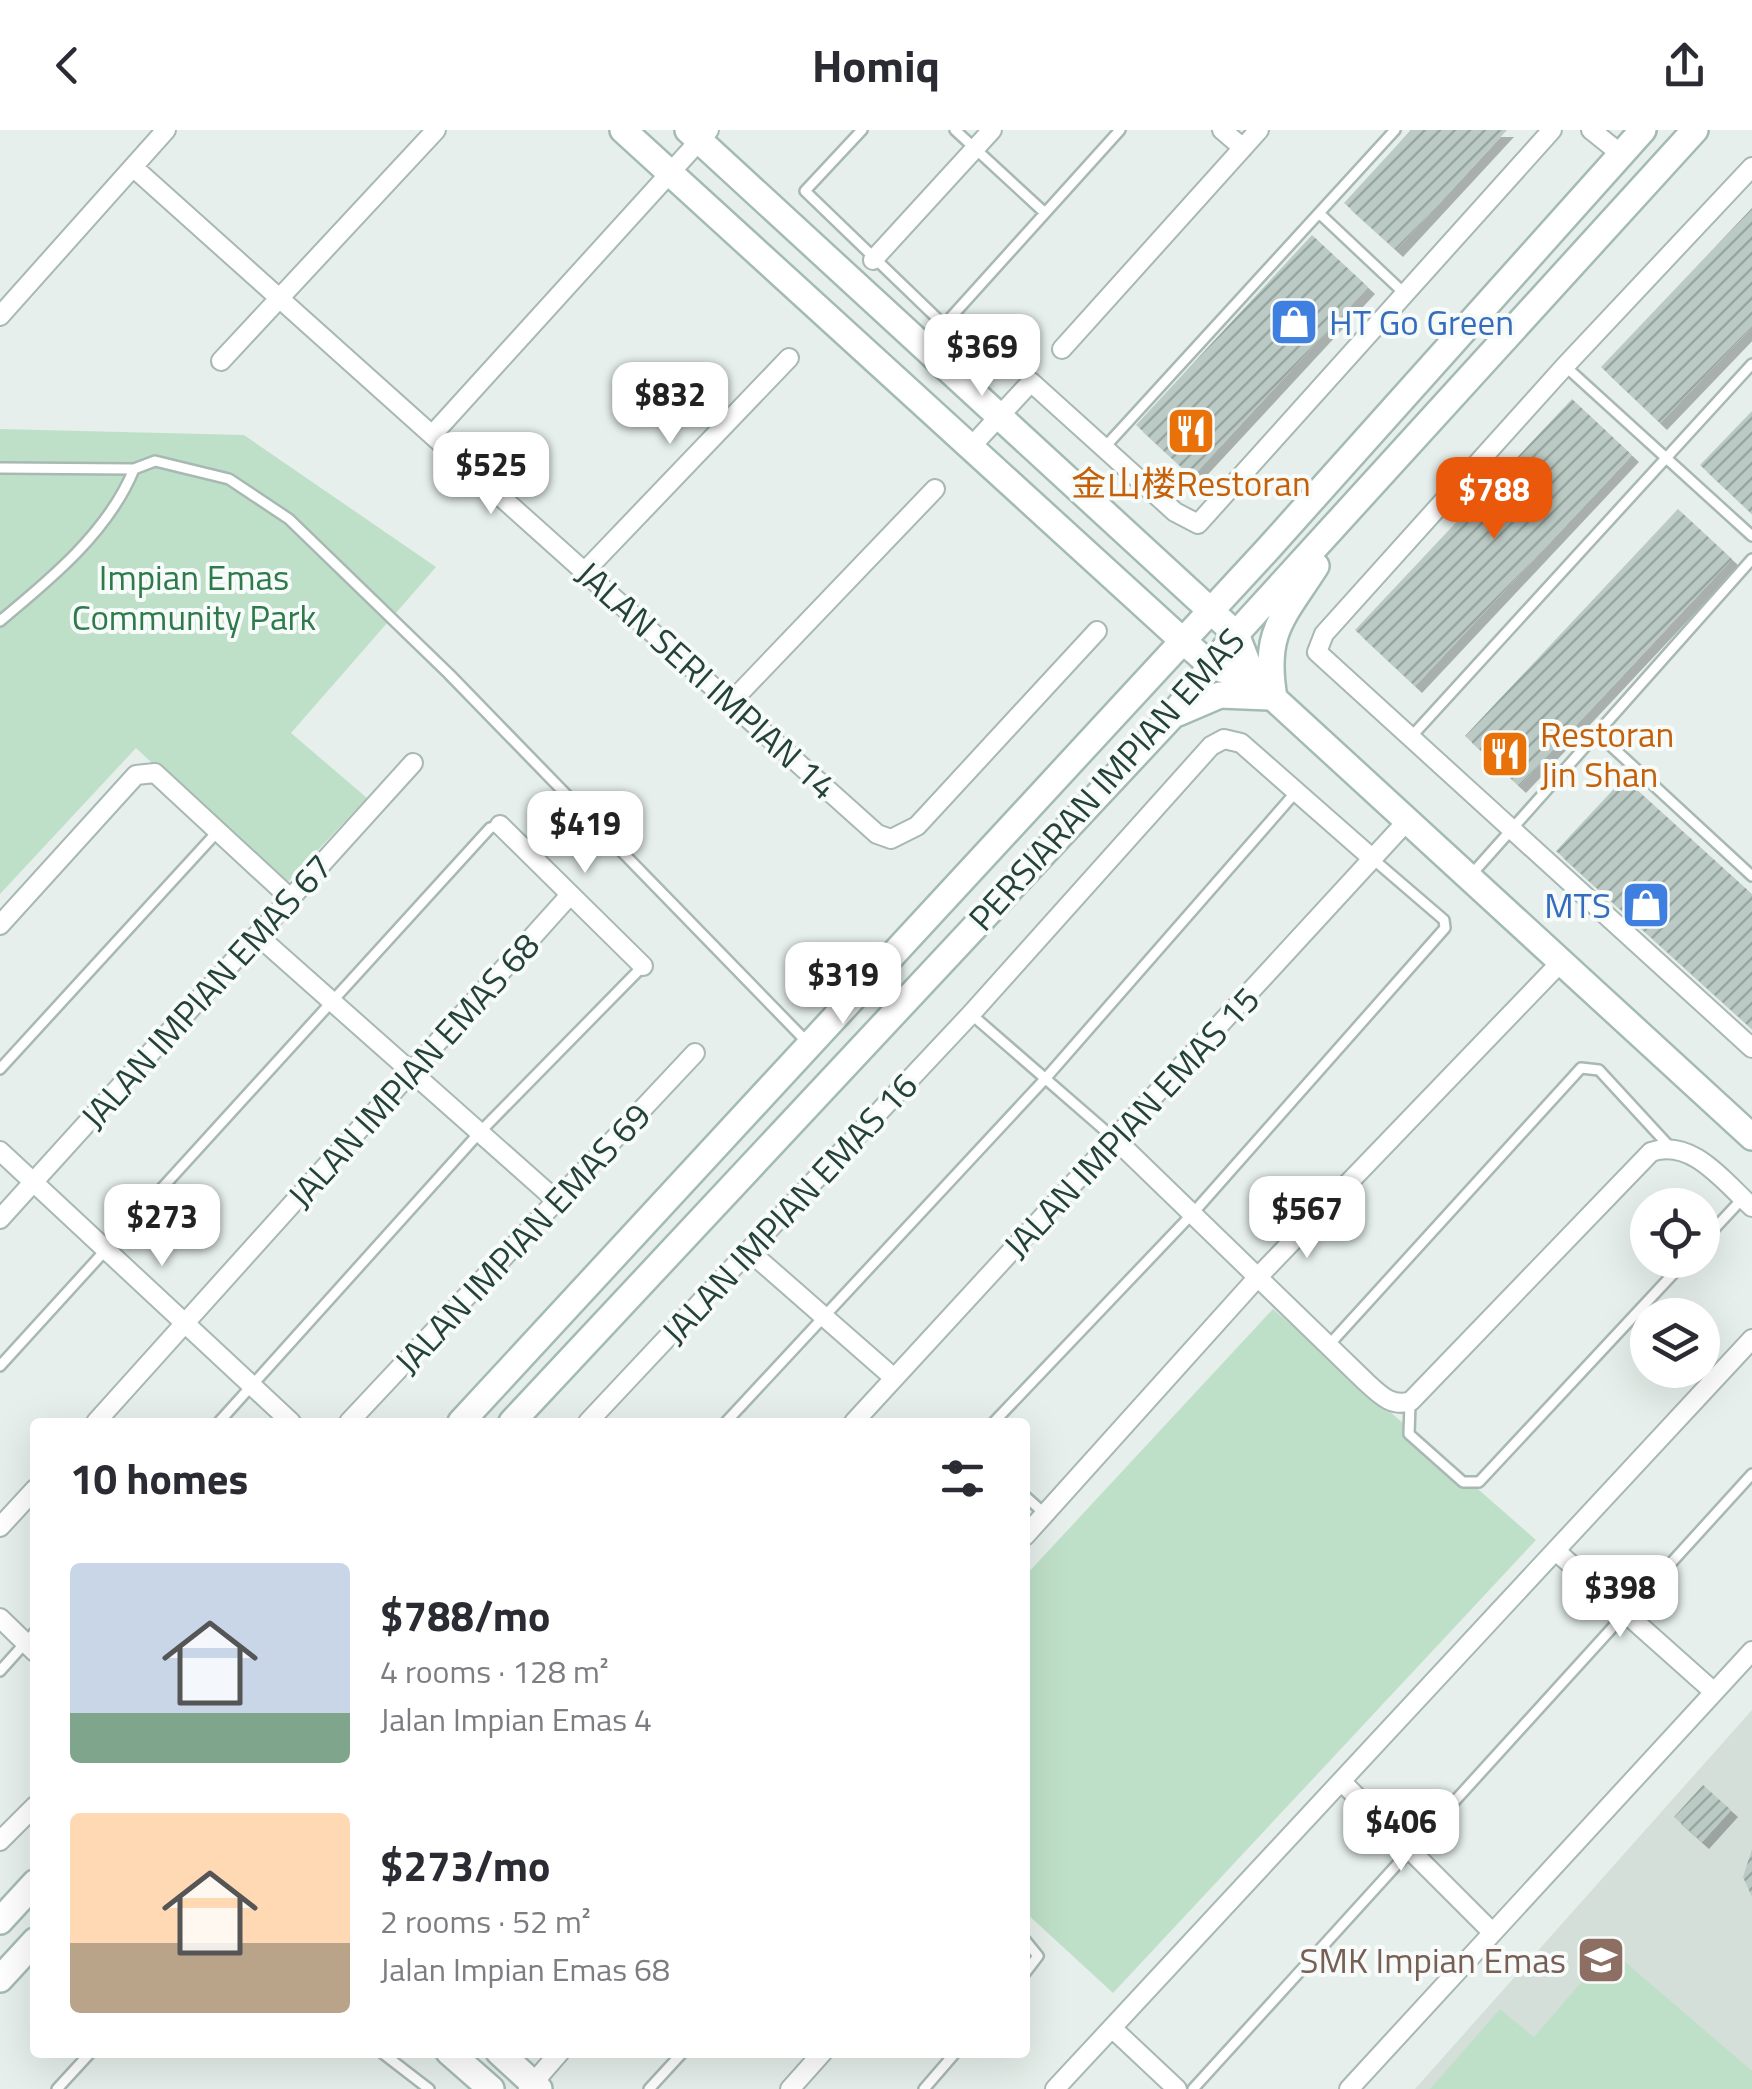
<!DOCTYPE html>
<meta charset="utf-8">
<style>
body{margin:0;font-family:"Titillium Web","Noto Sans SC",sans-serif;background:#f7f7f7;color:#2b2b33;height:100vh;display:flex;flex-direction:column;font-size:38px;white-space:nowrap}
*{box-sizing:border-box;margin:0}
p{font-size:32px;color:#7c7c81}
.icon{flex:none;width:55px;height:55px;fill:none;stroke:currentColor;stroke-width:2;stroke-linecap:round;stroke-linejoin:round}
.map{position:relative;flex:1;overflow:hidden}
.sheet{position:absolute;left:30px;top:1288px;width:1000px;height:640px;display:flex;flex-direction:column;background:#fff;border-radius:10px;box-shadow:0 10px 40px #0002}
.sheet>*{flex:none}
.fabs{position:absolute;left:1630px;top:1058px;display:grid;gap:20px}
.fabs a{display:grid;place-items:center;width:90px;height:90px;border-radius:50%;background:#fff;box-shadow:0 10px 40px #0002;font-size:50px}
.price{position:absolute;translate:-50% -85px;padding:0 22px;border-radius:20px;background:#fff;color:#222;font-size:32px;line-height:65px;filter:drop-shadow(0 2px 5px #0008)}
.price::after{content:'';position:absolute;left:50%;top:60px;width:30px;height:22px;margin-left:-15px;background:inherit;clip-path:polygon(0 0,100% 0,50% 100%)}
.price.selected{background:#ea580c;color:#fff}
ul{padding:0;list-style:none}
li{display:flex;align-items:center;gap:30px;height:250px;padding:0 40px}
li span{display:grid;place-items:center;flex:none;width:280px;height:200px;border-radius:10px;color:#555}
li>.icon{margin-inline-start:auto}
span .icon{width:120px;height:120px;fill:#fffc;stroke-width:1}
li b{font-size:42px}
h2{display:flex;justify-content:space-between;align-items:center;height:120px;padding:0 40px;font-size:42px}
header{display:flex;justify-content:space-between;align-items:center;height:130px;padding:0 40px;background:#fff;font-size:45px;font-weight:700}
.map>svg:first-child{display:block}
.built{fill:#d4dfda}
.park{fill:#bfe0c8}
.building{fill:url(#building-hatch);filter:url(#shadow)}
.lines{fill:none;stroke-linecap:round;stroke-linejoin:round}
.lane-casing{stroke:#a8b8b2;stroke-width:14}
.street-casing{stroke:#a8b8b2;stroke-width:22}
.secondary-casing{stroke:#a4bbb3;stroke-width:30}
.lane{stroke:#fff;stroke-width:9}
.street{stroke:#fff;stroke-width:18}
.secondary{stroke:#fff;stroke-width:25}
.labels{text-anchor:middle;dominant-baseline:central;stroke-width:8;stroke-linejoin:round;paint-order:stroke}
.shop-label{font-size:35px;fill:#366cbe;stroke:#f7fbf9;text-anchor:start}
.food-label{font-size:35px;fill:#c56008;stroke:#f7fbf9}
.park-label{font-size:35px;fill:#2d7a4b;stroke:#f7fbf9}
.street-label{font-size:35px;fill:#24423a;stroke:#f7fbf9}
.education-label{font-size:35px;fill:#785e54;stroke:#f7fbf9;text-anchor:end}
</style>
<header><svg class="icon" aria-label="back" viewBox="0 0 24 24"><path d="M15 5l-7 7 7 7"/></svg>Homiq<svg class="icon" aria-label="share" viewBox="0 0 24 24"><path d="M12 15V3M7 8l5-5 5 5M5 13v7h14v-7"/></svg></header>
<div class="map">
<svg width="1752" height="1959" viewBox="0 0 1752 1959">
<defs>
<pattern id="building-hatch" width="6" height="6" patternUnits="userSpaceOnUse" patternTransform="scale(2.5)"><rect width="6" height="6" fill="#bbcac4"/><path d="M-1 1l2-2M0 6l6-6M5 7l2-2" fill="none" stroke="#98a6a0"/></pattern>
<filter id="shadow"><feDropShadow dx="7" dy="7" stdDeviation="0" flood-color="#0004"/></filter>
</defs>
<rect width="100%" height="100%" fill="#e6efeb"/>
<path class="built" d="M 1752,1580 L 1752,1959 L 1415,1959 Z"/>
<path class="park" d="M 0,299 L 244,305 L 436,437 L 291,603 L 367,668 L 284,756 L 136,618 L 0,764 Z
M 1273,1179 L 1536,1410 L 1113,1863 L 1025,1782 L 1025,1446 Z
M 1610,1819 L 1752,1941 L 1752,1959 L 1430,1959 L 1500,1879 L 1534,1907 Z"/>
<path class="building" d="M 1411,0 L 1507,0 L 1396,120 L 1344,73 Z
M 1752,78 L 1752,197 L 1660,293 L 1601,237 Z
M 1312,105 L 1368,157 L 1192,347 L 1136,295 Z
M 1572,269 L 1632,325 L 1415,556 L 1355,500 Z
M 1752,281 L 1752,384 L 1700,335 Z
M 1678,379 L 1732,429 L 1519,656 L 1465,606 Z
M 1624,648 L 1752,764 L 1752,899 L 1556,721 Z
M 1703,1655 L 1731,1680 L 1702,1712 L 1674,1687 Z
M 1752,1719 L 1752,1767 L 1743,1747 Z"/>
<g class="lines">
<g class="lane-casing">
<path id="lane" d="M 862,0 L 805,61 L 944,195 L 1120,0
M 955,0 L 1045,83
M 1319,83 L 1404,163
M 1565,236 L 1752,406
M 1104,318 L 1395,0
M 0,338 L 134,339 L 155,331 L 229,349 L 289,389 L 449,544 L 808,913
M 0,491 C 51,449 109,401 134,339
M 1597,603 L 1752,746
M 1411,607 L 1752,234
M 1471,745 L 1752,429
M 971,884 L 1116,1010
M 0,939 L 218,701
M 1702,1112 L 1743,1068
M 1328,1216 L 1581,938 L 1599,940 L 1669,1016
M 0,1236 L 490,698 L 500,695
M 1410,1274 L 1409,1304 L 1463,1352 L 1479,1352 L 1686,1130
M 219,1292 L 480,1002 L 643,836
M 726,1292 L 1045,949 L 1295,663
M 994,1292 L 1194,1082 L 1445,798 L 1444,790 L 1373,729
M 1025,1366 L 1045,1384
M 0,1541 L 35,1502
M 1025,1810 L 1038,1826 L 1025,1843
M 381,1922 L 429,1959
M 57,1959 L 91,1922
M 649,1959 L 683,1922
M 924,1959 L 956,1922
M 1193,1959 L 1752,1344"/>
</g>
<g class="street-casing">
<path id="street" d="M 1222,0 L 1243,18
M 1591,0 L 1621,24
M 133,37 L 877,704 L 891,709 L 917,696 L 1097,501
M 1752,37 L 1565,236 L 1324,504 L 1317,522 L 1752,918
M 873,130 L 992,0
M 0,186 L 166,0
M 1062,219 L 1259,0
M 221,231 L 436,0
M 433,304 L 709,0
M 969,319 L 1031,252 L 1175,382 L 1198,394 L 1552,0
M 586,440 L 789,228
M 731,572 L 935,359
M 500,695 L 643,836
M 0,795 L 136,645 L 155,643 L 288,766
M 257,805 L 557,1071
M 1116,1010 L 1366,1252 C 1379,1264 1392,1278 1411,1271 L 1651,1022 C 1692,1008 1723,1051 1752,1077
M 0,1021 L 291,1292
M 0,1089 L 413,633
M 749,1121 L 894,1248
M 96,1292 L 570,765
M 349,1292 L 695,923
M 588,1292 L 971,884 L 1211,616 L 1224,609 L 1241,613 L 1373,729
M 854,1292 L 1407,691
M 0,1397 L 35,1359
M 1025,1406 L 1257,1148 L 1561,832
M 1557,1422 L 1714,1562
M 0,1488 L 35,1522
M 1343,1653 L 1492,1802
M 0,1711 L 35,1676
M 1112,1898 L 1177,1959
M 528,1959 L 560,1922
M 790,1959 L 823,1922
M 1055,1959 L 1752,1209
M 1349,1959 L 1752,1521"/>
</g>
<g class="secondary-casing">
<path id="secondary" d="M 623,0 L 1183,511 L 1212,536 L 1254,550
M 688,0 L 1236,504 L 1254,550 L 1752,1007
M 1274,568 C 1263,502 1282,489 1316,436
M 1178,583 L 1220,565 L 1269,567
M 461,1292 L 1267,420 L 1643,0
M 512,1292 L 1171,587 L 1236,504 L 1695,0
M 0,1791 L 35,1753
M 0,1849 L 35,1811
M 449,1922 L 491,1959
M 499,1922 L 539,1959"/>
</g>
<use href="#lane" class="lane"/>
<use href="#street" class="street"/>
<use href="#secondary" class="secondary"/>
</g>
<defs>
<g id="shop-square" transform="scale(2.5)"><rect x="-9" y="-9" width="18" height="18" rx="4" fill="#3f7fe0" stroke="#f7fbf9"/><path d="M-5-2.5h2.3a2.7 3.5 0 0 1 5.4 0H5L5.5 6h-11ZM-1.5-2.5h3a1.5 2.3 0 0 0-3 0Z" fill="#fff"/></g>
<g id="restaurant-square" transform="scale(2.5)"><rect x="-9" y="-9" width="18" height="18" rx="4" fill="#e8710a" stroke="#f7fbf9"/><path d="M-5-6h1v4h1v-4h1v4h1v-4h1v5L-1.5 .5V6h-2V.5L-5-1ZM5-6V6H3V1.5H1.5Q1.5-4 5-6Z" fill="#fff"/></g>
<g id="school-square" transform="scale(2.5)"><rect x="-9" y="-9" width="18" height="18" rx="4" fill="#8d6e63" stroke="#f7fbf9"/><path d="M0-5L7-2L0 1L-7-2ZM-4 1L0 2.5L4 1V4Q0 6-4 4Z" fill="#fff"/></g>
</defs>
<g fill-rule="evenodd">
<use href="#shop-square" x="1294" y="192"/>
<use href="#restaurant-square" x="1191" y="301"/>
<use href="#restaurant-square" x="1505" y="624"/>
<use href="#shop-square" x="1646" y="775"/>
<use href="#school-square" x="1601" y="1830"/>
</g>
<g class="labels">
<g class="shop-label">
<text x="1329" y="192">HT Go Green</text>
<text x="1611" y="775" text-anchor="end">MTS</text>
</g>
<g class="food-label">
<text x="1191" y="353">金山楼Restoran</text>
<text x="1540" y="604" text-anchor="start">Restoran<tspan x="1540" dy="40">Jin Shan</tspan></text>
</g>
<g class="park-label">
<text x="194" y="447">Impian Emas<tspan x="194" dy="40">Community Park</tspan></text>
</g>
<g class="street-label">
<text transform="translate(707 550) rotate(42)">JALAN SERI IMPIAN 14</text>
<text transform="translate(1106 649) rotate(-48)">PERSIARAN IMPIAN EMAS</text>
<text transform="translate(206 861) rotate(-48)">JALAN IMPIAN EMAS 67</text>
<text transform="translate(413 940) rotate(-48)">JALAN IMPIAN EMAS 68</text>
<text transform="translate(1131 992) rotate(-47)">JALAN IMPIAN EMAS 15</text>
<text transform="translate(789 1078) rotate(-47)">JALAN IMPIAN EMAS 16</text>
<text transform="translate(522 1108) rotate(-47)">JALAN IMPIAN EMAS 69</text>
</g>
<g class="education-label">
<text x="1566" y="1830">SMK Impian Emas</text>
</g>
</g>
</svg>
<div class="fabs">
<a><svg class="icon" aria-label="locate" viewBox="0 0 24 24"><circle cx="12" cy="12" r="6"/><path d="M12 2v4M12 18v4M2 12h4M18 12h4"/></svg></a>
<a><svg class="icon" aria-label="layers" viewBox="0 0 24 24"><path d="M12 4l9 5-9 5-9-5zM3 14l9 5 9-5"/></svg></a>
</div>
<b class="price" style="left:982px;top:269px">$369</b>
<b class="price" style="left:670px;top:317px">$832</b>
<b class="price" style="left:491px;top:387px">$525</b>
<b class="price selected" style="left:1494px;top:412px">$788</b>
<b class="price" style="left:585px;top:746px">$419</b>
<b class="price" style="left:843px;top:897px">$319</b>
<b class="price" style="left:1307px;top:1131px">$567</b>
<b class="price" style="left:162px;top:1139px">$273</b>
<b class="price" style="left:1620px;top:1510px">$398</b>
<b class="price" style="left:1401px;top:1744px">$406</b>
<section class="sheet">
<h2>10 homes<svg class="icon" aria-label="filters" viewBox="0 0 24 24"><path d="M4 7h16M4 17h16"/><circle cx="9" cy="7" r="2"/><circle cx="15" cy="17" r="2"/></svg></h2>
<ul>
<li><span style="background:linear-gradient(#c9d6e8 75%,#7fa58c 0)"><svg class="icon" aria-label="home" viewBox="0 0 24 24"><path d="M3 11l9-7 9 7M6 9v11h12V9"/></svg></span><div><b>$788/mo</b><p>4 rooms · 128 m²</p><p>Jalan Impian Emas 4</p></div></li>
<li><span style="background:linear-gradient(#ffd9b3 65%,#b9a48a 0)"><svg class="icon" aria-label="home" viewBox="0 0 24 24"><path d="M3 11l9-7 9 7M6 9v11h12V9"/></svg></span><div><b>$273/mo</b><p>2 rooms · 52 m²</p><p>Jalan Impian Emas 68</p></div></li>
</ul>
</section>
</div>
